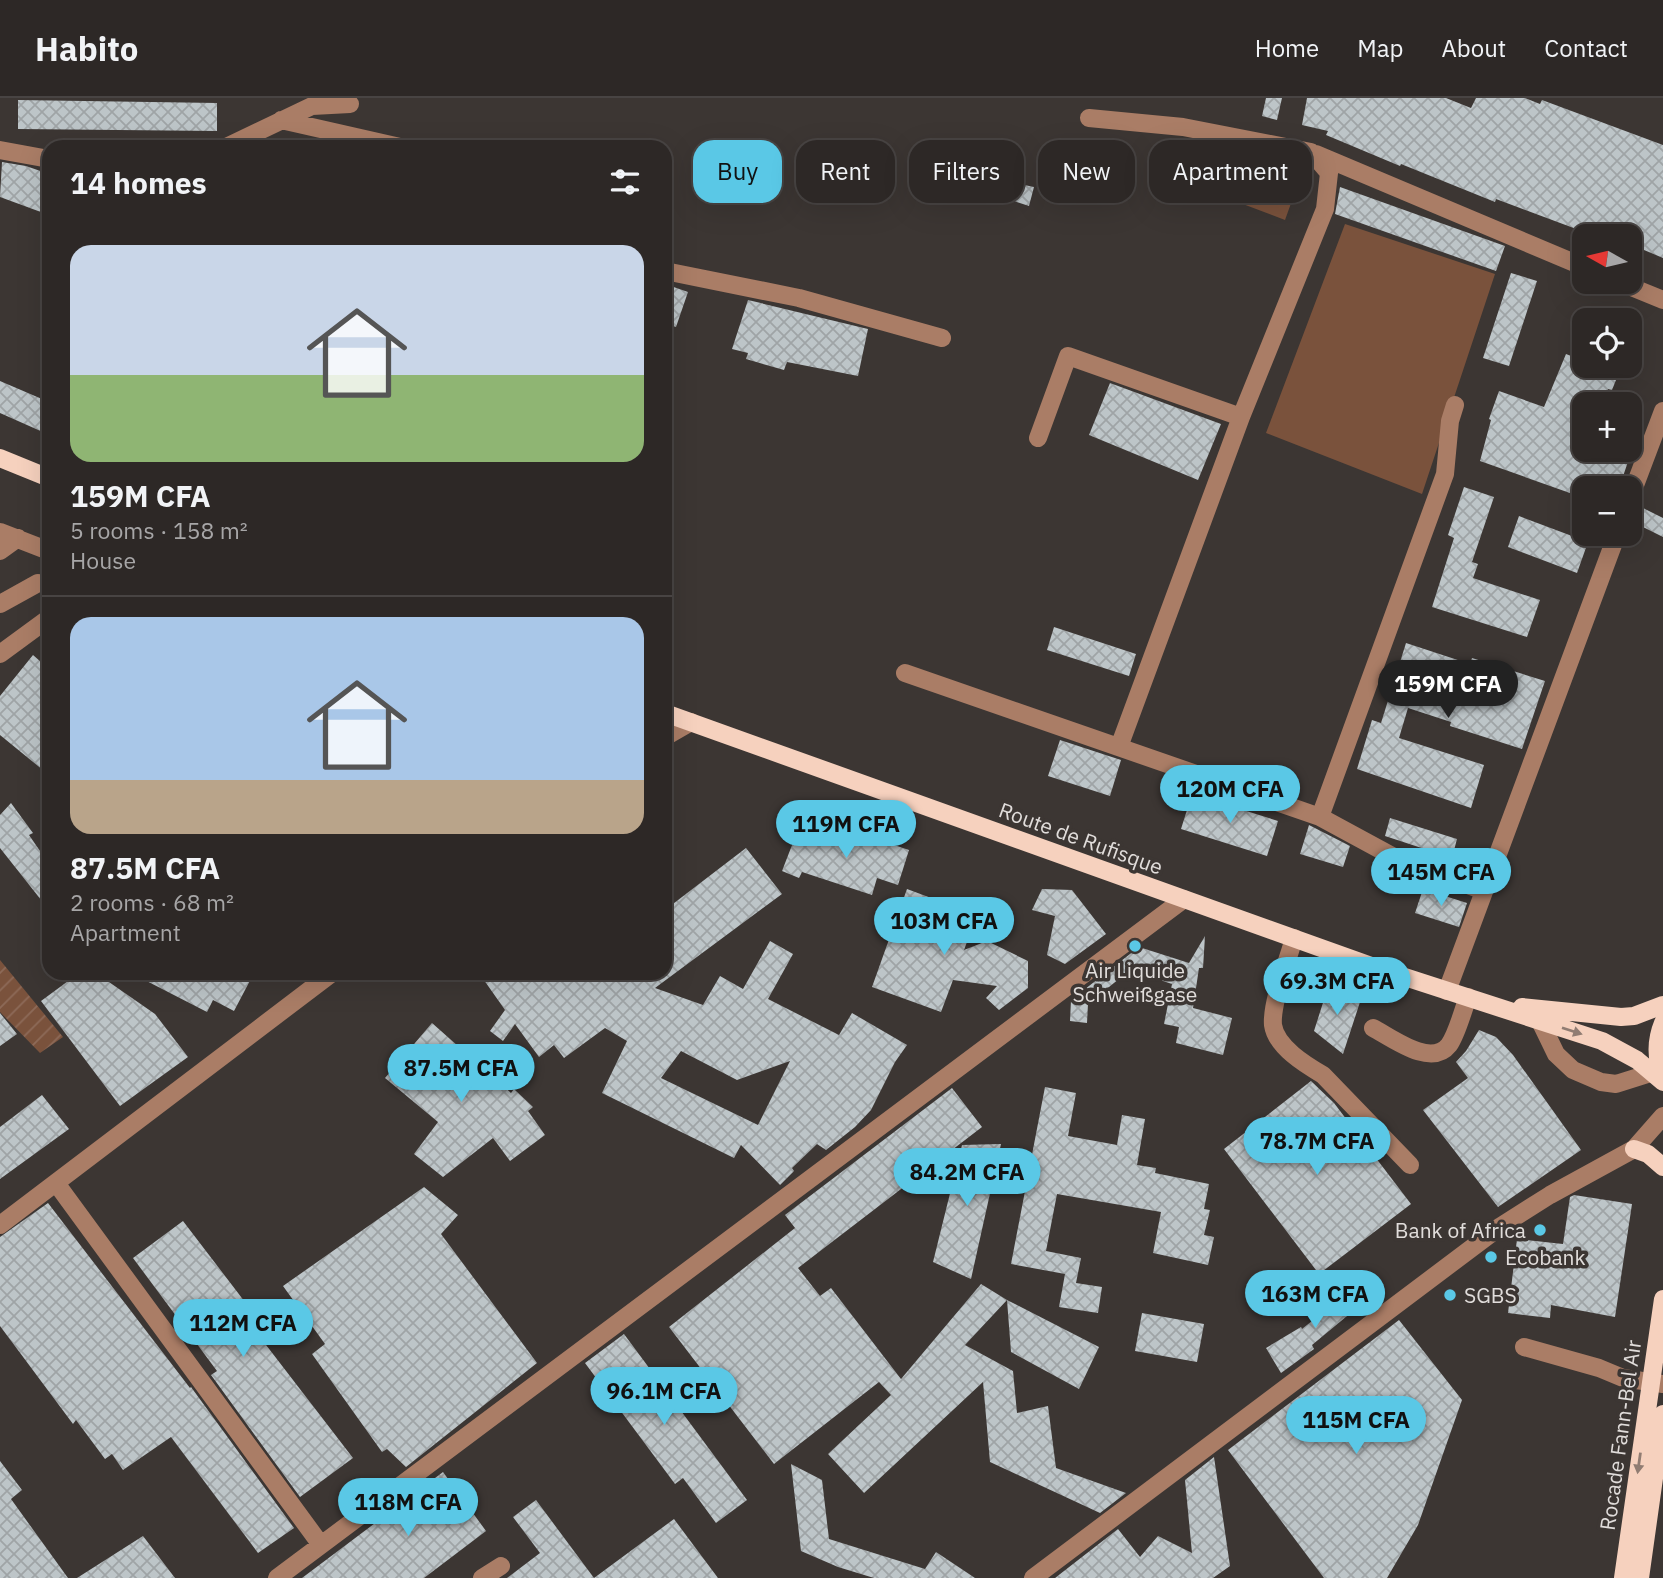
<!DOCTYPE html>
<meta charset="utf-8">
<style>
body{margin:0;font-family:"IBM Plex Sans",sans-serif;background:#393432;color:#f1f3f6;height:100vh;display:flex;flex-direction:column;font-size:26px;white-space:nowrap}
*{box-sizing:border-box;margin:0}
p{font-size:23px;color:#a7a6a7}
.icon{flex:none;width:38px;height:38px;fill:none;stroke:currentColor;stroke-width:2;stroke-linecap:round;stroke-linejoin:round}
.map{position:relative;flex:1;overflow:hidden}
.sheet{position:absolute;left:42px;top:42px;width:630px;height:840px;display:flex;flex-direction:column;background:#2d2826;border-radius:21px;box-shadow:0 7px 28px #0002,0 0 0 2px #484443}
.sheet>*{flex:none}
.hud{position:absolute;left:693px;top:42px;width:665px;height:63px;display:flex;gap:14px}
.needle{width:46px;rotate:278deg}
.controls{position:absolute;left:1572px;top:126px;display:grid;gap:14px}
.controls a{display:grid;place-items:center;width:70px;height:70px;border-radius:14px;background:#2d2826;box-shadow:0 7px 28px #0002,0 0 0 2px #484443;font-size:35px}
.price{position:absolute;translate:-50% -60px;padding:0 16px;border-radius:24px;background:#5ac8e6;color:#111;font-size:23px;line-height:46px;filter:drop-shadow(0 2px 4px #0008)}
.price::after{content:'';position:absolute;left:50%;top:42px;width:21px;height:16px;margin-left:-10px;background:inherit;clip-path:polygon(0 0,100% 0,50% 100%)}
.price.current{background:#222;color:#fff}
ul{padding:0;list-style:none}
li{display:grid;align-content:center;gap:14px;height:371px;padding:0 28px}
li+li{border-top:2px solid #484443}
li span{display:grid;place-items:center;height:217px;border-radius:21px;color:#555}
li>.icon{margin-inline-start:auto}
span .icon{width:126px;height:126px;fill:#fffc;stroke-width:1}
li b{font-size:30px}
h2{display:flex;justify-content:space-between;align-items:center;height:84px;padding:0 28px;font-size:30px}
.pill{padding:0 24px;border-radius:21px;background:#2d2826;box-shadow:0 7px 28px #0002,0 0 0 2px #484443;font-size:24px;line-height:63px}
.pill.current{background:#5ac8e6;color:#111}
header{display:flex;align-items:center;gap:42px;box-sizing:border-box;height:98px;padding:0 35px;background:#2d2826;border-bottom:2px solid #484443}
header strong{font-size:33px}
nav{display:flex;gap:38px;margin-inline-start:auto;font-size:24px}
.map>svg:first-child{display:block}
.garden{fill:url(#garden-furrows)}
.pitch{fill:#7a523c}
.building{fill:url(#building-cross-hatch);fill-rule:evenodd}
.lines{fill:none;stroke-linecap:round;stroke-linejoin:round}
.minor{stroke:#aa7d66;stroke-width:18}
.major{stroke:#f6d1be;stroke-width:18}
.oneway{fill:#907c72}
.poi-dot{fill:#5ac8e6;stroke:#3c3633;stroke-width:2.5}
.labels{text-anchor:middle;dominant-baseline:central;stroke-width:7;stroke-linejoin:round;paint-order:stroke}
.street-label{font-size:21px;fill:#e1dddb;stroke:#3c3633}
.poi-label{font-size:21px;fill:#e1dddb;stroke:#3c3633;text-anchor:start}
</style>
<header>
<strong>Habito</strong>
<nav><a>Home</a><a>Map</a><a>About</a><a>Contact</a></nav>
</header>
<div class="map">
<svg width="1663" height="1480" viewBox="0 0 1663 1480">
<defs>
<pattern id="garden-furrows" width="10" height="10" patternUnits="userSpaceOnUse" patternTransform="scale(1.75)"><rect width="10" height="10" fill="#7a523c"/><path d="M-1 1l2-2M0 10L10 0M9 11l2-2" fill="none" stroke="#8d6a58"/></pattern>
<pattern id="building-cross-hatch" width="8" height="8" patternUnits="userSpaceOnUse" patternTransform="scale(1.75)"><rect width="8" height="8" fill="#bdc5c8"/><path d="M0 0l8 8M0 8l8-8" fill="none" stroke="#9fa4a6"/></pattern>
</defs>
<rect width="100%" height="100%" fill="#3c3633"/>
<path class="garden" d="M 0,862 L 63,939 L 40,955 L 0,914 Z"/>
<path class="pitch" d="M 1233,58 L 1299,83 L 1285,122 L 1219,97 Z
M 1345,126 L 1495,176 L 1422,396 L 1266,335 Z"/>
<path class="building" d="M 1266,0 L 1282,0 L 1277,22 L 1262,18 Z
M 1307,0 L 1446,0 L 1471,10 L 1476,0 L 1525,0 L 1540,6 L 1542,2 L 1663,47 L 1663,160 L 1644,152 L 1642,158 L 1629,153 L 1629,138 L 1595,138 L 1496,101 L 1495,104 L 1401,66 L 1400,68 L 1326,37 L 1328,33 L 1302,27 Z
M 18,2 L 217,5 L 217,33 L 18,31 Z
M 2,64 L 26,68 L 49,76 L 49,117 L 0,99 Z
M 1006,83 L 1034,89 L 1029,108 L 1002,99 Z
M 1340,89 L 1505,148 L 1496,173 L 1335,116 Z
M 1511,175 L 1537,183 L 1509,268 L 1483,260 Z
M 665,186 L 688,194 L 676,229 L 665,225 Z
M 748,202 L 868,231 L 858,278 L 787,264 L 784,272 L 746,261 L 748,255 L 732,251 Z
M 1566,256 L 1584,263 L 1584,268 L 1595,268 L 1618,277 L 1612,292 L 1608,291 L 1602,306 L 1584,299 L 1584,352 L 1632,352 L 1619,390 L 1584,390 L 1584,400 L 1480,363 L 1491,322 L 1489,321 L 1499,293 L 1544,309 Z
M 0,283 L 49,304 L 49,328 L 45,335 L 0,315 Z
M 1110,285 L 1221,326 L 1198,382 L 1089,337 Z
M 1464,389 L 1494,399 L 1472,464 L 1478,466 L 1473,480 L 1540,502 L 1527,539 L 1432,509 L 1454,440 L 1448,437 Z
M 1643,410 L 1663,420 L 1663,439 L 1635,425 Z
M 1519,418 L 1588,444 L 1577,475 L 1508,449 Z
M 1054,529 L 1136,556 L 1129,578 L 1047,552 Z
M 1406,545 L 1470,566 L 1472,560 L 1545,583 L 1522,651 L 1450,628 L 1451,624 L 1408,610 L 1399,640 L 1484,667 L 1471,710 L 1357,671 L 1372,622 L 1381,625 Z
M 33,557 L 49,571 L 49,677 L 0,637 L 0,598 Z
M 1060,642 L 1121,662 L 1110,698 L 1048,678 Z
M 1192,696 L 1278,723 L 1267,758 L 1181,731 Z
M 11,705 L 33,735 L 29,737 L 49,766 L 49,812 L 0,750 L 0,717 Z
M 1390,720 L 1457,741 L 1452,760 L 1385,738 Z
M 1309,727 L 1350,748 L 1343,769 L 1300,756 Z
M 799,729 L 854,748 L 858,735 L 909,752 L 898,787 L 877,780 L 872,797 L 802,774 L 799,780 L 782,773 Z
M 746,750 L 782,796 L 655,890 L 703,907 L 720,878 L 743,891 L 770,843 L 793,856 L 768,901 L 839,937 L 852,915 L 907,947 L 895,964 L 871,1012 L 855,1029 L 826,1052 L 817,1046 L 792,1070 L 794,1073 L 780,1087 L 741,1047 L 734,1060 L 602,995 L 627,943 L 605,930 L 564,960 L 554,947 L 539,959 L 515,926 L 503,943 L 490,933 L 505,912 L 479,875 L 665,875 L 665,812 ZM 681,953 L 737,982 L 790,963 L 758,1027 L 661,980 Z
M 907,791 L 977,817 L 964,852 L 987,843 L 1028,863 L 1028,890 L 999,912 L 986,900 L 997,888 L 953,882 L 941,914 L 872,889 Z
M 1042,791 L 1072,792 L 1106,836 L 1065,866 L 1047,857 L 1055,818 L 1032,812 Z
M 1423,791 L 1467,805 L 1459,829 L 1415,815 Z
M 1205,838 L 1203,870 L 1199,870 L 1193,910 L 1232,920 L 1223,957 L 1176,945 L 1179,929 L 1164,926 L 1172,886 L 1130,872 L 1088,906 L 1087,925 L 1070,923 L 1071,902 L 1139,849 L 1189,865 Z
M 79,875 L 96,875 L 155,916 L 188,959 L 120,1008 L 41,903 Z
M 131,875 L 254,875 L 234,913 L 213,902 L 207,914 Z
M 1328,889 L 1362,898 L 1343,956 L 1314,933 Z
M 0,915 L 17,936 L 0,948 Z
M 432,925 L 511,995 L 514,991 L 533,1009 L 528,1013 L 545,1037 L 510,1063 L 493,1040 L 443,1079 L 414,1056 L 438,1024 L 385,980 Z
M 1479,932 L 1496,939 L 1513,957 L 1581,1052 L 1498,1109 L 1423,1012 L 1468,980 L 1456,964 L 1466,953 Z
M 1311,983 L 1334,1005 L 1411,1106 L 1319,1176 L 1224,1051 Z
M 1045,989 L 1076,995 L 1068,1038 L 1117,1047 L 1122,1017 L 1145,1021 L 1137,1067 L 1156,1070 L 1155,1075 L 1209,1086 L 1204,1111 L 1210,1112 L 1204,1137 L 1214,1139 L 1208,1167 L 1153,1155 L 1161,1114 L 1057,1096 L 1046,1153 L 1081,1160 L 1076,1185 L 1102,1189 L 1098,1215 L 1059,1209 L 1065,1176 L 1011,1166 Z
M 952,990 L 982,1029 L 798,1170 L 820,1198 L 831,1190 L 901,1281 L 981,1186 L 1007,1202 L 965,1247 L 1013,1273 L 1017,1315 L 1048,1308 L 1056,1370 L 1126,1395 L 1100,1415 L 990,1364 L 983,1284 L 864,1395 L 828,1356 L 891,1297 L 879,1284 L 774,1366 L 669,1229 L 795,1130 L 785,1117 Z
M 42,997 L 69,1031 L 0,1081 L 0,1029 Z
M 1001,1046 L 971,1181 L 933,1164 L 962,1047 Z
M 424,1089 L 458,1117 L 441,1136 L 537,1265 L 406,1369 L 387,1351 L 382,1354 L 312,1256 L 325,1246 L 283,1188 Z
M 1574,1097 L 1632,1106 L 1615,1219 L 1551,1207 L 1550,1220 L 1508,1215 L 1517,1141 L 1563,1146 L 1570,1099 Z
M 48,1105 L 190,1290 L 191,1289 L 294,1430 L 258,1455 L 171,1339 L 123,1372 L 112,1356 L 105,1361 L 76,1322 L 73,1326 L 0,1228 L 0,1139 Z
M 183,1123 L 271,1238 L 263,1243 L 353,1360 L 300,1399 L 211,1277 L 217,1273 L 133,1160 Z
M 1359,1185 L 1370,1199 L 1312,1247 L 1314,1251 L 1281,1275 L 1266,1250 L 1301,1229 L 1302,1231 Z
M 1007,1202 L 1099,1249 L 1079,1291 L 1011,1254 Z
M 1142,1215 L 1204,1226 L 1197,1264 L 1135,1253 Z
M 1399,1222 L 1462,1302 L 1418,1427 L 1387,1480 L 1324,1480 L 1228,1352 Z
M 624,1236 L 747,1402 L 716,1425 L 683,1380 L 675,1386 L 585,1265 Z
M 1214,1359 L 1230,1468 L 1213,1480 L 1055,1480 L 1118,1431 L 1140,1459 L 1158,1438 L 1192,1455 L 1185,1382 Z
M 0,1363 L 22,1392 L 11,1401 L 68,1480 L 0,1480 Z
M 791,1366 L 822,1382 L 829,1441 L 925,1471 L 936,1454 L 975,1480 L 874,1480 L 838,1469 L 801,1453 Z
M 443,1374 L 486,1433 L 424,1480 L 302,1480 Z
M 536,1402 L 594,1480 L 507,1480 L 540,1455 L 513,1419 Z
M 674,1421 L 718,1480 L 594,1480 Z
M 143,1438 L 175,1480 L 77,1480 Z"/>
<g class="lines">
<path class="minor" d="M 1089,20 L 1183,29 L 1311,54 L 1329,75 L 1325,111 L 1241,319 L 1119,649
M 281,22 L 400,49
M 226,49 L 312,8 L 350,6
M 0,52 L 49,61
M 1316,56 L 1584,169
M 665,173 L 799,200 L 942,240
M 1619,184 L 1663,202
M 1038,340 L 1068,258 L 1241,319
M 1629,403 L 1663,313
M 0,434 L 49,453
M 0,453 L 18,440
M 0,506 L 38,485
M 0,556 L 49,520
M 905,575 L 1320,719 L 1392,758 L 1484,793
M 665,639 L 691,624
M 1320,719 L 1445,376 L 1450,323 L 1455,307
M 1294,840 C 1288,862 1271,906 1273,927 C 1276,949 1306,967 1323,977 L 1410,1067
M 1447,893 L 1617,436
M 1540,923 L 1556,956 L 1573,972 L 1601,984 L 1616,986 L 1654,974
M 1373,930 C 1392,940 1431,970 1449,947 C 1457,936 1463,912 1468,899
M 56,1085 L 321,1447
M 0,1127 L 332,875
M 1524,1249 L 1599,1270 L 1623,1280 L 1663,1286
M 277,1480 L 1184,801
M 482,1480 L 501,1468
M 1033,1480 L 1501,1128 L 1550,1097 L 1634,1051 L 1663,1018"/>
<path class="major" d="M 0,360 L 49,380
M 665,615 L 1374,869 L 1602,943 L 1637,962 L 1663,984
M 1522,909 L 1621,919 L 1634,918 L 1663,907
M 1663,925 C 1656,942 1656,961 1663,978
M 1634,1051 L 1648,1056 L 1663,1069
M 1623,1480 L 1663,1201
M 1640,1480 L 1663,1316"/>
</g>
<defs><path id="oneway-solid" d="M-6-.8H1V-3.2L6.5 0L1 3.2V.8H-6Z" transform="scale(1.75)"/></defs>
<g class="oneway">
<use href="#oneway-solid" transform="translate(1572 933) rotate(18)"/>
<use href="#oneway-solid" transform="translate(1639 1365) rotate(98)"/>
</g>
<g class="poi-dot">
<circle cx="1135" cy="848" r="7"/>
<circle cx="1540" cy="1132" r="7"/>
<circle cx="1491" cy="1159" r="7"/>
<circle cx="1450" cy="1197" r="7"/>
</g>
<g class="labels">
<g class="street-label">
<text transform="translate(1081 740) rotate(20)">Route de Rufisque</text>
<text transform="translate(1620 1337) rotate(-82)">Rocade Fann-Bel Air</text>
</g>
<g class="poi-label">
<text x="1135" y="872" text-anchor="middle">Air Liquide<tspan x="1135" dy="24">Schweißgase</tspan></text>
<text x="1526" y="1132" text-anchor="end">Bank of Africa</text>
<text x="1505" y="1159">Ecobank</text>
<text x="1464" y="1197">SGBS</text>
</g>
</g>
</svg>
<div class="controls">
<a><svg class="needle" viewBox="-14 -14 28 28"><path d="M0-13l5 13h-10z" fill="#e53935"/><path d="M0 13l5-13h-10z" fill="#a7a6a7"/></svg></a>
<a><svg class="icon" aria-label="locate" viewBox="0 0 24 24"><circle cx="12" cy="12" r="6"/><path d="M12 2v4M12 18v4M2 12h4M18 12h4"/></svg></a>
<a>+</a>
<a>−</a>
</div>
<b class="price current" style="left:1448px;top:622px">159M CFA</b>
<b class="price" style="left:1230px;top:727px">120M CFA</b>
<b class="price" style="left:846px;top:762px">119M CFA</b>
<b class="price" style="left:1441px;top:810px">145M CFA</b>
<b class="price" style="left:944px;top:859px">103M CFA</b>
<b class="price" style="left:1337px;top:919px">69.3M CFA</b>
<b class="price" style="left:461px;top:1006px">87.5M CFA</b>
<b class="price" style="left:1317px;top:1079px">78.7M CFA</b>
<b class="price" style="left:967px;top:1110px">84.2M CFA</b>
<b class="price" style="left:1315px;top:1232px">163M CFA</b>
<b class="price" style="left:243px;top:1261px">112M CFA</b>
<b class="price" style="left:664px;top:1329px">96.1M CFA</b>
<b class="price" style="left:1356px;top:1358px">115M CFA</b>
<b class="price" style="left:408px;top:1440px">118M CFA</b>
<div class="hud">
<a class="pill current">Buy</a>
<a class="pill">Rent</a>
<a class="pill">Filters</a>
<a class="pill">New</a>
<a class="pill">Apartment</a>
</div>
<section class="sheet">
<h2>14 homes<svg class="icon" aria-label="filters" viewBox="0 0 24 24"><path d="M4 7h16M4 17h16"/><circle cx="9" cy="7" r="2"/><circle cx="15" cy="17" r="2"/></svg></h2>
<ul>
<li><span style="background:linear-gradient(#c9d6e8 60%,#8fb573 0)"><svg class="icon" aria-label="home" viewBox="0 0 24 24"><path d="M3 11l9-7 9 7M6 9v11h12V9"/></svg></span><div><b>159M CFA</b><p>5 rooms · 158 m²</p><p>House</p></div></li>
<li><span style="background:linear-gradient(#a9c7e8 75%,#b9a48a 0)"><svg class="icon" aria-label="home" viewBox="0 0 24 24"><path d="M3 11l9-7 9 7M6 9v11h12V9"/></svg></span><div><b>87.5M CFA</b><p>2 rooms · 68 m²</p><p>Apartment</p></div></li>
</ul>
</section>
</div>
